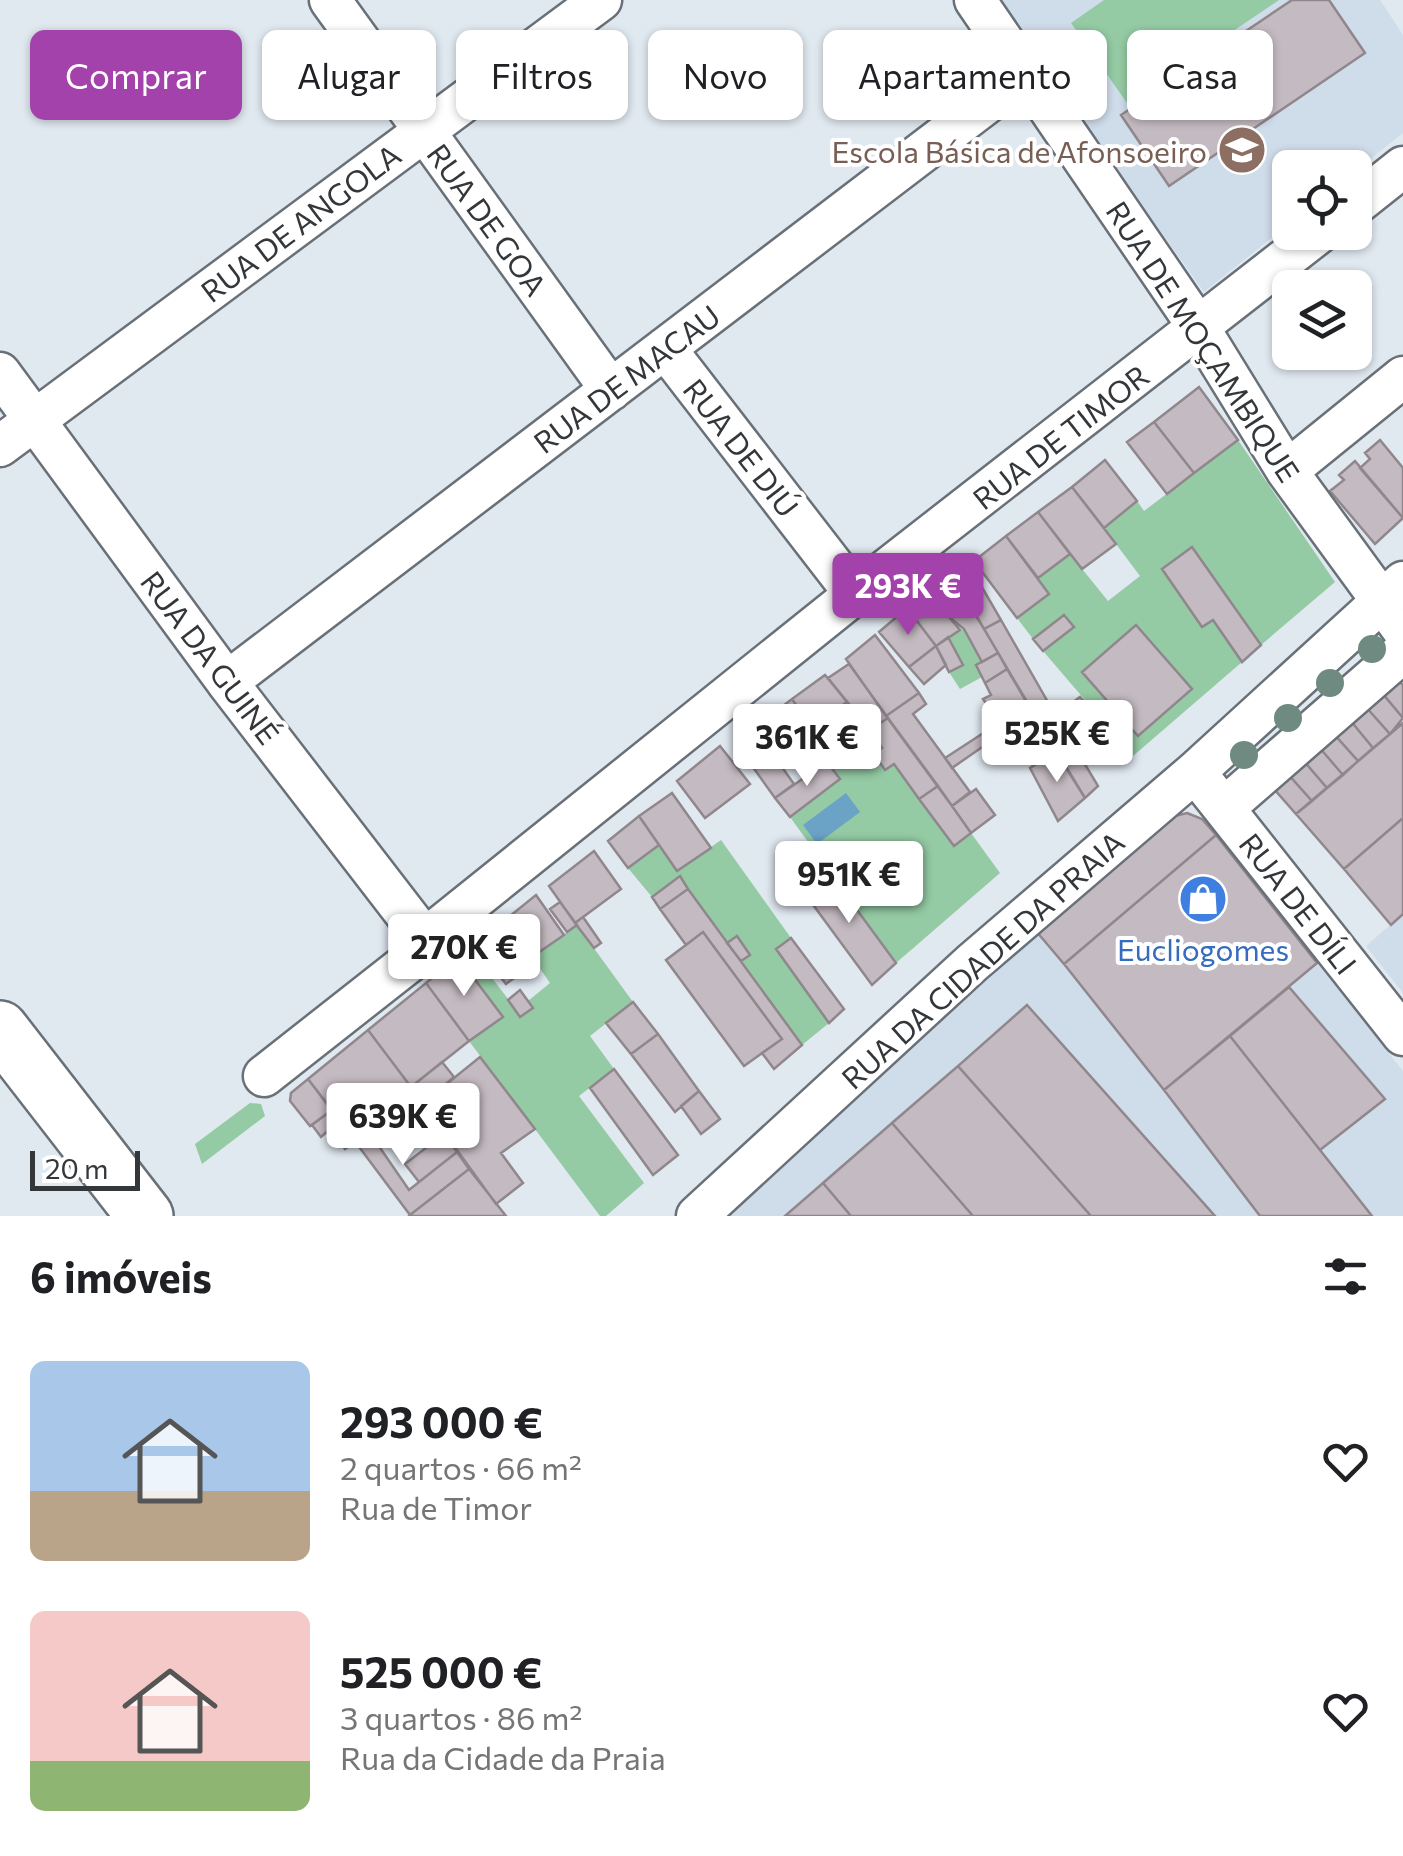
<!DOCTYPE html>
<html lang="pt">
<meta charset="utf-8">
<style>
body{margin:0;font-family:Commissioner,sans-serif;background:#f6f6f6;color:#202124;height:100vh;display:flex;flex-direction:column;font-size:38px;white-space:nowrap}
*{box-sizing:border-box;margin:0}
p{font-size:32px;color:#757577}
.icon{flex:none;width:55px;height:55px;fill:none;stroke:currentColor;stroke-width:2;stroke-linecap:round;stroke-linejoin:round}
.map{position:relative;height:1216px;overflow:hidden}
.drawer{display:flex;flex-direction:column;background:#fff;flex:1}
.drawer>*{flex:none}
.top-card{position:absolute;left:30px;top:30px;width:1345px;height:90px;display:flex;gap:20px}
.buttons{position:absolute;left:1272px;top:150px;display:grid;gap:20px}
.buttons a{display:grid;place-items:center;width:100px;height:100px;border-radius:15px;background:#fff;box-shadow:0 2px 8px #0004;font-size:50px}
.scale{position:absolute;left:30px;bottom:25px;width:110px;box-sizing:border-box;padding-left:10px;border:5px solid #34373a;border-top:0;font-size:28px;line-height:35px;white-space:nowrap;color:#34373a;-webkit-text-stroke:8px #fff;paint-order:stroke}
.price{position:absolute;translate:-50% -85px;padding:0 22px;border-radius:10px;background:#fff;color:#222;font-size:32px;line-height:65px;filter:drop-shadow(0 2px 5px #0008)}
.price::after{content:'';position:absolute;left:50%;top:60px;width:30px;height:22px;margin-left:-15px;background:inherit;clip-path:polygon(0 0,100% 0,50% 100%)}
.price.current{background:#a342aa;color:#fff}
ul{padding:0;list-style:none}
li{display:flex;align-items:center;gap:30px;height:250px;padding:0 30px}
li span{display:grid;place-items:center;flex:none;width:280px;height:200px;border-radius:15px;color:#555}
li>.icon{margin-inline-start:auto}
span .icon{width:120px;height:120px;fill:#fffc;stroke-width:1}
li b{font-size:42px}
h2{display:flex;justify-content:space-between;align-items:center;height:120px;padding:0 30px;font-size:42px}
.chip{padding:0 35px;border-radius:15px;background:#fff;box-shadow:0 2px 8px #0004;font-size:35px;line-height:90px}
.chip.current{background:#a342aa;color:#fff}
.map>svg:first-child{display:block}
.built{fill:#cfdcea}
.green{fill:#94caa4;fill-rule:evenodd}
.water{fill:#6ba3c6}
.building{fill:#c4bac1;stroke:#90878d;stroke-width:2.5}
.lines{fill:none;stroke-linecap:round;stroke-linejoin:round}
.minor-casing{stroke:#697077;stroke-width:45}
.secondary-casing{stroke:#697077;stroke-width:60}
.minor{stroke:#fff;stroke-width:40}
.secondary{stroke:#fff;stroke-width:55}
.tree{fill:#6f8a80}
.labels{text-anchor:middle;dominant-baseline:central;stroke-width:8;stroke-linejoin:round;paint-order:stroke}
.education-label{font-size:30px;fill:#785e54;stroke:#fff;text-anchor:end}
.street-label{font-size:30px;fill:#34373a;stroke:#fff}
.shop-label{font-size:30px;fill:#366cbe;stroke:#fff}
</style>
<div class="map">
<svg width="1403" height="1216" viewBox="0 0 1403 1216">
<rect width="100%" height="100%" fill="#e0e8f0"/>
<path class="built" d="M 996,0 L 1380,0 L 1403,35 L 1403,133 L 1355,171 L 1355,168 L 1290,168 L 1290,223 L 1204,292 Z
M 1403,914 L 1403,993 L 1366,946 Z
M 1036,931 L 1163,1089 L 1317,963 L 1403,1071 L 1403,1216 L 725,1216 Z"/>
<path class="green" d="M 1104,0 L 1279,0 L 1127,103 L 1071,23 Z
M 1238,440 L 1335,582 L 1261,645 L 1193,547 L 1163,568 L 1202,627 L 1213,620 L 1242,662 L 1133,756 L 1043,651 L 1074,628 L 1065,616 L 1033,639 L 1017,618 L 1048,594 L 1038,578 L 1070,554 L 1108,601 L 1140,576 L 1104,528 L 1137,501 L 1144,511 ZM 1136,625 L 1192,689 L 1139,736 L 1082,672 Z
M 964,629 L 982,662 L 976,666 L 982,677 L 960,689 L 949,672 L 962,664 L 948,637 Z
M 847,702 L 882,748 L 874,755 L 885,770 L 894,764 L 953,845 L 971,833 L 1000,873 L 896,963 L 790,817 L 839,780 L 827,762 L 841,751 L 836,743 L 843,737 L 828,716 Z
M 721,840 L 791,938 L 777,950 L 829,1023 L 802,1045 L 741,961 L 750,955 L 737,936 L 727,943 L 680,876 L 652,897 L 628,868 L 659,845 L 677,871 Z
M 577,925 L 633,1002 L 590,1036 L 614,1069 L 579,1096 L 644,1183 L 606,1216 L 600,1216 L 469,1041 L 503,1016 L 458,957 L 470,949 L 521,1016 L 533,1008 L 528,1001 L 550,983 L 532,957 Z
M 250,1103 L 261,1104 L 265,1116 L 202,1164 L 195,1144 Z"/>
<path class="water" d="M 846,793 L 860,812 L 817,844 L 803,825 Z"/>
<path class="building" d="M 1292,0 L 1329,0 L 1365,53 L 1169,186 L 1121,115 Z
M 1199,387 L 1238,440 L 1194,473 L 1154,422 Z
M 1154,422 L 1194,473 L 1167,494 L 1127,442 Z
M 1380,440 L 1403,468 L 1403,518 L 1360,468 L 1370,459 L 1365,453 Z
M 1105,460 L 1137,501 L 1104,528 L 1072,487 Z
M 1355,461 L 1403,518 L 1375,544 L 1330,491 L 1344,480 L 1339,475 Z
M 1072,487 L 1116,544 L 1082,569 L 1038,512 Z
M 1038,512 L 1070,554 L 1038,578 L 1006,536 Z
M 1006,536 L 1049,594 L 1017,618 L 974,561 Z
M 1192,547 L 1261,645 L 1242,662 L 1213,620 L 1202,627 L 1162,569 Z
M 969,565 L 1001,620 L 984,629 L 953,577 Z
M 934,585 L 957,610 L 948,616 L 960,630 L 936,646 L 907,608 Z
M 968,601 L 998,653 L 982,662 L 964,629 L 948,616 Z
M 907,608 L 936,646 L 909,667 L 879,632 Z
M 1064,615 L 1074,627 L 1043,651 L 1033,639 Z
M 1001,620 L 1049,704 L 1033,712 L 984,629 Z
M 1136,625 L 1192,689 L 1138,736 L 1082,672 Z
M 875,635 L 919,693 L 886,716 L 846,659 Z
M 948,637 L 963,665 L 949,672 L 936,646 Z
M 936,646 L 946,665 L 924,684 L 909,667 Z
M 998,653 L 1007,669 L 985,683 L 976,665 Z
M 849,664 L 888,718 L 870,730 L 828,678 Z
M 1007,669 L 1056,752 L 1033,766 L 1001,711 L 994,716 L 983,699 L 991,695 L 985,683 Z
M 825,675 L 847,702 L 811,727 L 792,699 Z
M 1398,680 L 1403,685 L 1403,718 L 1383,694 Z
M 919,693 L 926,704 L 913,714 L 970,792 L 952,806 L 886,716 Z
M 1383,694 L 1403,718 L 1390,734 L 1366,707 Z
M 1080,697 L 1114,735 L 1092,757 L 1065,708 Z
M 792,699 L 816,734 L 778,761 L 754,728 Z
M 1049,704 L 1098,786 L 1085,798 L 1033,712 Z
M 1366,707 L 1390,734 L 1373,748 L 1350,720 Z
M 828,716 L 844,738 L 836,743 L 841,751 L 833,757 L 811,727 Z
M 888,718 L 938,786 L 919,799 L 894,764 L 885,770 L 874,754 L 882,748 L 870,730 Z
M 1350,720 L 1373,748 L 1358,761 L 1334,734 Z
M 1403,723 L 1403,818 L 1344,869 L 1296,814 Z
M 985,732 L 991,741 L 952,768 L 945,758 Z
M 816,734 L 833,757 L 817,769 L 799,745 Z
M 1334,734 L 1358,761 L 1343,775 L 1319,747 Z
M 764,742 L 794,784 L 775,798 L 745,756 Z
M 720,746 L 750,784 L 705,818 L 677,781 Z
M 1319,747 L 1343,775 L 1327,788 L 1303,760 Z
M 1056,752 L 1085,798 L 1058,821 L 1030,768 Z
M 1303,760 L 1327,788 L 1312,801 L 1288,774 Z
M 827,762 L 840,779 L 790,817 L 775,798 Z
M 1288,774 L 1312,801 L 1296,814 L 1274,789 Z
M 938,786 L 971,833 L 954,846 L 919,799 Z
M 976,789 L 995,815 L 971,833 L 952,806 Z
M 672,793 L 711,848 L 677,871 L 639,816 Z
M 1187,813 L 1202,819 L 1216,835 L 1064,964 L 1036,931 L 1171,817 Z
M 639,816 L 659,845 L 628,868 L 608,841 Z
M 1403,818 L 1403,914 L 1391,925 L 1344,869 Z
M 1216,835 L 1317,963 L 1164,1090 L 1064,964 Z
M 594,851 L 621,889 L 575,923 L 549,886 Z
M 827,869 L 896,963 L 872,985 L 800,887 Z
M 680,876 L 688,889 L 660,909 L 652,897 Z
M 688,889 L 802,1045 L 774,1069 L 762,1053 L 782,1039 L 703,932 L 686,945 L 660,909 Z
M 536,895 L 564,935 L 532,957 L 505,920 Z
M 560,902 L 577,925 L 567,932 L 550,909 Z
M 583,917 L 601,943 L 594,948 L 575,923 Z
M 505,920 L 536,962 L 506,984 L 475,944 Z
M 703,932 L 782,1039 L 744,1066 L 666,960 Z
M 737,936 L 750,955 L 741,961 L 727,943 Z
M 791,938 L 844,1009 L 829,1023 L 776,949 Z
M 458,957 L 503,1017 L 469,1041 L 426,983 Z
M 426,983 L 469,1041 L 411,1087 L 368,1030 Z
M 1289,987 L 1385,1099 L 1320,1150 L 1230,1036 Z
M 520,990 L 533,1008 L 520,1017 L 508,1000 Z
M 633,1002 L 658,1034 L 631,1054 L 606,1023 Z
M 1027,1005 L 1215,1216 L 1091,1216 L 958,1066 Z
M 368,1030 L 420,1099 L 395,1117 L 377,1092 L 339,1120 L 308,1079 Z
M 658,1034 L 699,1091 L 675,1112 L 631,1054 Z
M 1230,1036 L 1320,1150 L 1372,1216 L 1260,1216 L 1164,1090 Z
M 480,1057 L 535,1129 L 501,1153 L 523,1183 L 496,1204 L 423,1103 Z
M 442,1062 L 454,1077 L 423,1103 L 411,1087 Z
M 958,1066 L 1091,1216 L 973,1216 L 892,1123 Z
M 614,1069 L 678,1155 L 653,1175 L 590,1088 Z
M 308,1079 L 332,1110 L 310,1126 L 290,1101 L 291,1093 Z
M 699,1091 L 720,1119 L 701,1134 L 681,1106 Z
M 332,1110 L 355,1142 L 345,1149 L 330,1129 L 321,1137 L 312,1125 Z
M 354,1110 L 409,1190 L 457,1152 L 469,1169 L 410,1215 L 339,1120 Z
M 892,1123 L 973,1216 L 851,1216 L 823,1183 Z
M 444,1134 L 457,1152 L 419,1182 L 405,1164 Z
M 469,1169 L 506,1216 L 409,1216 L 410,1215 Z
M 823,1183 L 851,1216 L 785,1216 Z"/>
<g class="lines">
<g class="minor-casing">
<path id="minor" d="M 330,0 L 611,390
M 975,0 L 1199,328 L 1287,471 L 1403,630
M 1355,205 L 1403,167
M 665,348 L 855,594
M 0,373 L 227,682 L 425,939
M 0,446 L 601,0
M 1287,471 L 1403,377
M 227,682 L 1025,74
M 1195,772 L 1403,1035
M 1224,808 L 1403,652
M 264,1076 L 409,962 L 425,939 L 855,594 L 1320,232
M 697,1216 L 972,963 L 1195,772 L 1403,582"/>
</g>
<g class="secondary-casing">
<path id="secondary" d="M 0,1029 L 145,1216"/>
</g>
<use href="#minor" class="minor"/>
<use href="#secondary" class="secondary"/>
</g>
<g class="tree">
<circle cx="1372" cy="649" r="14"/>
<circle cx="1330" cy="683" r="14"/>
<circle cx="1288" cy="718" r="14"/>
<circle cx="1244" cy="755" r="14"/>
</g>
<defs>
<g id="school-disc" transform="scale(2.5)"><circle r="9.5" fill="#8d6e63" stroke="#fff"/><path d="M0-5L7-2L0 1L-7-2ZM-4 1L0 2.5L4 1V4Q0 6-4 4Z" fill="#fff"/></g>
<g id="shop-disc" transform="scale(2.5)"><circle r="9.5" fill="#3f7fe0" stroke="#fff"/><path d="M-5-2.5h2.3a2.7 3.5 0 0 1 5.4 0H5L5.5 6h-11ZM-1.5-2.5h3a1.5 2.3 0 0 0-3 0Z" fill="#fff"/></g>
</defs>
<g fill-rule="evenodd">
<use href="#school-disc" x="1242" y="150"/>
<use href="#shop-disc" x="1203" y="899"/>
</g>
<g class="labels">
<g class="education-label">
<text x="1207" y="150">Escola Básica de Afonsoeiro</text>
</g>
<g class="street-label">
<text transform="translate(488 219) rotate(54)">RUA DE GOA</text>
<text transform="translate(300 222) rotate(-37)">RUA DE ANGOLA</text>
<text transform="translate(1204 341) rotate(57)">RUA DE MOÇAMBIQUE</text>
<text transform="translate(626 378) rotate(-37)">RUA DE MACAU</text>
<text transform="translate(1060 436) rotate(-38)">RUA DE TIMOR</text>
<text transform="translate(742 447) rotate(52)">RUA DE DIÚ</text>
<text transform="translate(211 657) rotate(53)">RUA DA GUINÉ</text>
<text transform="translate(1299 903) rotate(52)">RUA DE DÍLI</text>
<text transform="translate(982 959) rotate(-42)">RUA DA CIDADE DA PRAIA</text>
</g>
<g class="shop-label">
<text x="1203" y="948">Eucliogomes</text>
</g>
</g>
</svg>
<div class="buttons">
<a><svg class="icon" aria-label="locate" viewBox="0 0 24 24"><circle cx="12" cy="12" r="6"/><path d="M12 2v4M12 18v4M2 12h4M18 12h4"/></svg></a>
<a><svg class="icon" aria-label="layers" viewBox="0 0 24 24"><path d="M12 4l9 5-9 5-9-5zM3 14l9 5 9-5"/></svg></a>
</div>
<div class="scale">20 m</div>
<b class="price current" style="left:908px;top:638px">293K €</b>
<b class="price" style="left:1057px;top:785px">525K €</b>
<b class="price" style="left:807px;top:789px">361K €</b>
<b class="price" style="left:849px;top:926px">951K €</b>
<b class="price" style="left:464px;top:999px">270K €</b>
<b class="price" style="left:403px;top:1168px">639K €</b>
<div class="top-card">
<a class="chip current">Comprar</a>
<a class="chip">Alugar</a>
<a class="chip">Filtros</a>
<a class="chip">Novo</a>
<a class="chip">Apartamento</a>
<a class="chip">Casa</a>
</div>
</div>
<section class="drawer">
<h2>6 imóveis<svg class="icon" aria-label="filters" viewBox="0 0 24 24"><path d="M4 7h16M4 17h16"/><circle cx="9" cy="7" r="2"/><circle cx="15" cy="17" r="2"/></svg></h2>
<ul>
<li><span style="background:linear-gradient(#a9c7e8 65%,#b9a48a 0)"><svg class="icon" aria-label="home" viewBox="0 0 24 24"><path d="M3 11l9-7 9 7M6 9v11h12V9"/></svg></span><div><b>293 000 €</b><p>2 quartos · 66 m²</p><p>Rua de Timor</p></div><svg class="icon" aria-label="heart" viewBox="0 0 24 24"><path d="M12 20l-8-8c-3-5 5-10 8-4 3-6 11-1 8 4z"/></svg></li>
<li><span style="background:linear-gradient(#f6c9c9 75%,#8fb573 0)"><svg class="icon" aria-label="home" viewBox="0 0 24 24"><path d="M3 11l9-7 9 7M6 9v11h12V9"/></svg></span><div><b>525 000 €</b><p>3 quartos · 86 m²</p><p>Rua da Cidade da Praia</p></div><svg class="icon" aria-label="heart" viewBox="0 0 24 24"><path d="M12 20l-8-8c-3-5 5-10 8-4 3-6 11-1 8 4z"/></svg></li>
</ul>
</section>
